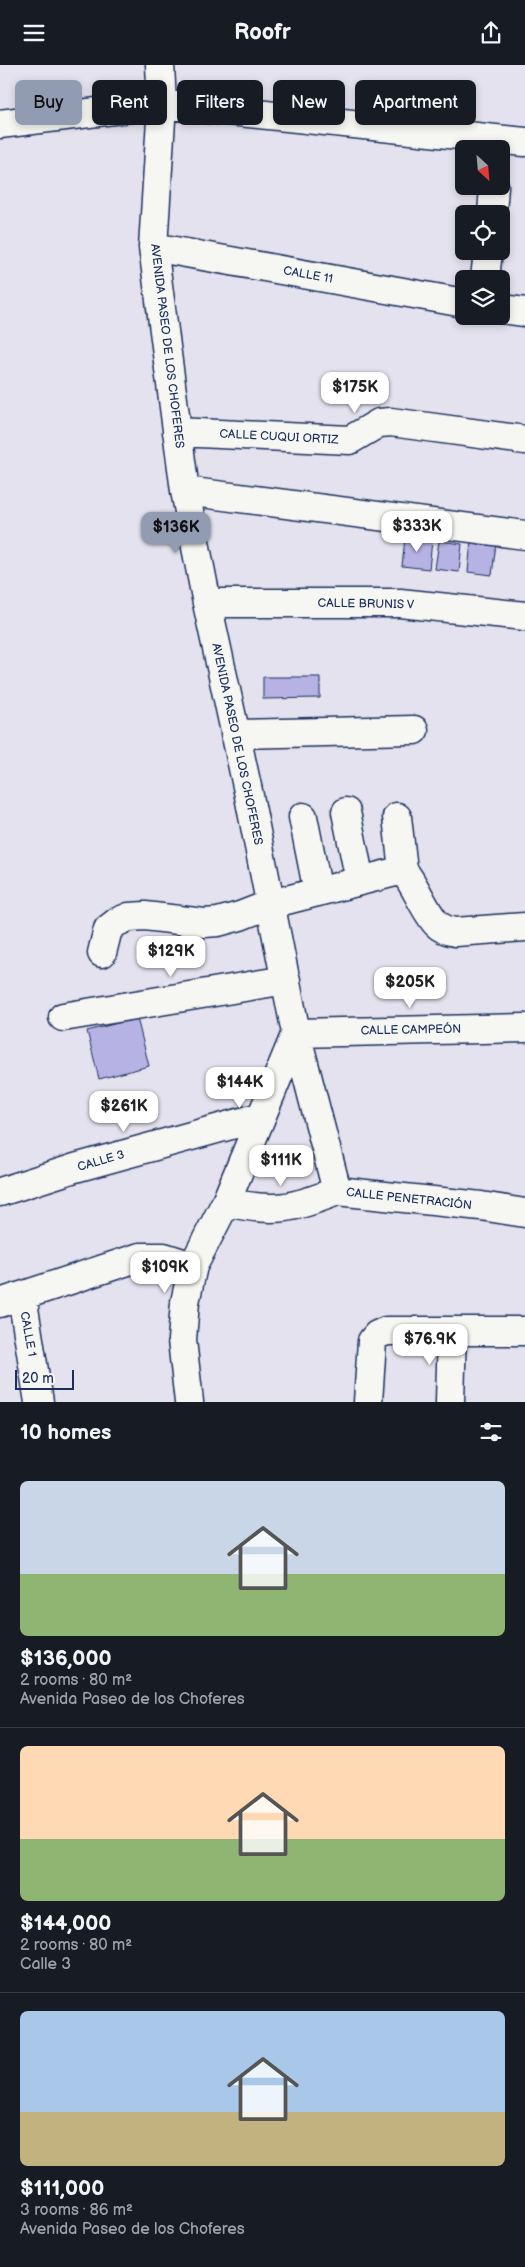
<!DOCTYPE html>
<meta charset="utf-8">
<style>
body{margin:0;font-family:"Balsamiq Sans",sans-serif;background:#242831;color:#f1f3f6;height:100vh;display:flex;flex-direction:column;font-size:19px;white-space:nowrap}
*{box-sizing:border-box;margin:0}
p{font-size:16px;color:#9ea1a6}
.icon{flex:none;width:28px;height:28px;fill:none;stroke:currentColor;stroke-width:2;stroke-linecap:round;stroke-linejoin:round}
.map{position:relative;height:1337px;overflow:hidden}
.drawer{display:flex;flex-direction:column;background:#171b24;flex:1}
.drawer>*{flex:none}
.guide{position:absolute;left:15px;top:15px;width:495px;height:45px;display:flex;gap:10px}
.needle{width:32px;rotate:154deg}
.fabs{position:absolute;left:455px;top:75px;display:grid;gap:10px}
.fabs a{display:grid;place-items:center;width:55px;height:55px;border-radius:8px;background:#171b24;box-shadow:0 2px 8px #0003;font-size:25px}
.scale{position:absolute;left:15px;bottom:12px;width:59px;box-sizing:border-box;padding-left:5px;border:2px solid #1b2f5e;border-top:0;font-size:14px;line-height:18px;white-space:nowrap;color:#1b2f5e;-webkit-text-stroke:4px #f6f6f2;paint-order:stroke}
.price{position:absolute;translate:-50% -42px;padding:0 11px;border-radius:10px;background:#fff;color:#222;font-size:16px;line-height:32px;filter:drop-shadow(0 1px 2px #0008)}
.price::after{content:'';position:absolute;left:50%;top:30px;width:15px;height:11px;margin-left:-8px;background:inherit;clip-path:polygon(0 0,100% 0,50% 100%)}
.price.active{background:#919bb2;color:#111}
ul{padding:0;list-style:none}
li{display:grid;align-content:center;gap:10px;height:265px;padding:0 20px}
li+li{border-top:1px solid #363941}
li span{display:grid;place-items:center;height:155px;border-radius:8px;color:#555}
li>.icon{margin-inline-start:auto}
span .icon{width:90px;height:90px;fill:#fffc;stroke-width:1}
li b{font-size:21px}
h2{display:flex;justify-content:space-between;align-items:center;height:60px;padding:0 20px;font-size:21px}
.chip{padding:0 18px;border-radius:8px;background:#171b24;box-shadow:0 2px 8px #0003;font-size:18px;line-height:45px}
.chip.active{background:#919bb2;color:#111}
header{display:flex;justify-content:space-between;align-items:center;height:65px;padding:0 20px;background:#171b24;font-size:22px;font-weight:800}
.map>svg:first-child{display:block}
.building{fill:#b7b2e4;stroke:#1b2f5e}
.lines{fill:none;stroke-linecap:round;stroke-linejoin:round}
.minor-casing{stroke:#1b2f5e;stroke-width:31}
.minor{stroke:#f6f6f2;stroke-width:28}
.labels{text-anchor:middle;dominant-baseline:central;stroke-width:5;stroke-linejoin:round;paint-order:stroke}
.street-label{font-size:12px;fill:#1b2f5e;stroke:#f6f6f2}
</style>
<header><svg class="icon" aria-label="menu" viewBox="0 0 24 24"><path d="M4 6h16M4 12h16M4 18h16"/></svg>Roofr<svg class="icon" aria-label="share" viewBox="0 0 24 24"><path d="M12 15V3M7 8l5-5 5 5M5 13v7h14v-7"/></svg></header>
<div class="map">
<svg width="525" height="1337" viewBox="0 0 525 1337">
<rect width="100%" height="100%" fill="#e3e2ee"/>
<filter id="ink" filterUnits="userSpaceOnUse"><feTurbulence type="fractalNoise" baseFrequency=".02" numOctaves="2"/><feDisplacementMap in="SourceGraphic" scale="10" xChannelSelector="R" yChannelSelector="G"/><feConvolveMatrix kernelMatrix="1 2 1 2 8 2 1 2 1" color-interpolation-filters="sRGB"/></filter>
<g filter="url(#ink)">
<path class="building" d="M 405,473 L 432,476 L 429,504 L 402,501 Z
M 439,476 L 462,479 L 459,507 L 435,504 Z
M 471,476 L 496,479 L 492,510 L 468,507 Z
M 263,612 L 320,612 L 320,633 L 263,634 Z
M 137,953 L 149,1001 L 99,1014 L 87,966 Z"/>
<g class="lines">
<g class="minor-casing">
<path id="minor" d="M 160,0 L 162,39 L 153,182 L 185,426 L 207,538 L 248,726 L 296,968 L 337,1126 L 481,1141 L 525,1148
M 0,59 L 162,39 L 525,77
M 492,149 L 494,121
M 153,182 L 464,238
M 485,214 L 488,186
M 501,244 L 525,247
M 177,367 L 350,375 L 379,358 L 391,357 L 525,375
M 185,426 L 525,470
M 207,538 L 400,538 L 525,551
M 235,669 L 414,665
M 346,747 L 360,816
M 303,752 L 318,827
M 397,752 L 403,805
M 102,888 L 108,864 L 117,857 L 129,852 L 145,851 L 204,858 L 218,857 L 240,851 L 271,839 L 403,805 C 416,821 425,847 437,859 C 442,864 449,866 455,867 L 525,862
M 63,952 L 286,915
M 296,968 L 525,963
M 0,1127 L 75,1103 L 260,1052
M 226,1137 C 273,1148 293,1144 337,1126
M 22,1231 L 39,1337
M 0,1238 L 140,1192 L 164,1192 L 193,1201
M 189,1337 L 182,1275 L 185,1237 L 193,1201 L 226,1137 L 296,968
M 368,1337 L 372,1276 L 377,1270 L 386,1266 L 525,1266
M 450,1337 L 452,1266"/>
</g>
<use href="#minor" class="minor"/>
</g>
</g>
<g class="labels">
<g class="street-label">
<text transform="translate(308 210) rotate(10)">CALLE 11</text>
<text transform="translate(167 281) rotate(83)">AVENIDA PASEO DE LOS CHOFERES</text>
<text transform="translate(279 372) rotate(3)">CALLE CUQUI ORTIZ</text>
<text transform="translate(366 539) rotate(1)">CALLE BRUNIS V</text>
<text transform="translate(237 679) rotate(78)">AVENIDA PASEO DE LOS CHOFERES</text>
<text transform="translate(411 965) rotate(-1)">CALLE CAMPEÓN</text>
<text transform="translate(101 1096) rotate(-16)">CALLE 3</text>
<text transform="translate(409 1134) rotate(6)">CALLE PENETRACIÓN</text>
<text transform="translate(28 1269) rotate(80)">CALLE 1</text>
</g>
</g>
</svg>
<div class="fabs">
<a><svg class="needle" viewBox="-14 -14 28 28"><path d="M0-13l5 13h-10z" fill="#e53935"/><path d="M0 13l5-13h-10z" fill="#9ea1a6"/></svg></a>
<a><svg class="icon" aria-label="locate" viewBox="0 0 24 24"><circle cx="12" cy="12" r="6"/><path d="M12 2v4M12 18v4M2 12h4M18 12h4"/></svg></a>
<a><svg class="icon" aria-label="layers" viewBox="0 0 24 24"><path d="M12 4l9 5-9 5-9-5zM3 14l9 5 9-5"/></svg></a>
</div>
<div class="scale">20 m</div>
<b class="price" style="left:355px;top:349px">$175K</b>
<b class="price" style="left:417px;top:488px">$333K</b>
<b class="price active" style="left:176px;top:489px">$136K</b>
<b class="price" style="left:171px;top:913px">$129K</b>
<b class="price" style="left:410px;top:944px">$205K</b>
<b class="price" style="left:240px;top:1044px">$144K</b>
<b class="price" style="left:124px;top:1068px">$261K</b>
<b class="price" style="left:281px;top:1122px">$111K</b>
<b class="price" style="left:165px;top:1229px">$109K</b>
<b class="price" style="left:430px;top:1301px">$76.9K</b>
<div class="guide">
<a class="chip active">Buy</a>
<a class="chip">Rent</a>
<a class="chip">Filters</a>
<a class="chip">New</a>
<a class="chip">Apartment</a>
</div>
</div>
<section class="drawer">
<h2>10 homes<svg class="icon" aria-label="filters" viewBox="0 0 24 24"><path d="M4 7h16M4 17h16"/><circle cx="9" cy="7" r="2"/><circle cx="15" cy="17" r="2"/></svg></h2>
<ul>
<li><span style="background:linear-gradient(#c9d6e8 60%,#8fb573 0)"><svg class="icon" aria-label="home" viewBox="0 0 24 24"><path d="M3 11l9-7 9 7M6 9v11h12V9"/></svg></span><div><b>$136,000</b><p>2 rooms · 80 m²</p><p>Avenida Paseo de los Choferes</p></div></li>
<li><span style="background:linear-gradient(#ffd9b3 60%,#8fb573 0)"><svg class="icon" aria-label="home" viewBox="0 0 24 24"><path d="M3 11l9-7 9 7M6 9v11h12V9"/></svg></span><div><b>$144,000</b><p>2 rooms · 80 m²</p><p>Calle 3</p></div></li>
<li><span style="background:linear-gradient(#a9c7e8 65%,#c2b280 0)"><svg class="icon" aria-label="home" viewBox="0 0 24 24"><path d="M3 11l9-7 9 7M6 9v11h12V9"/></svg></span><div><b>$111,000</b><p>3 rooms · 86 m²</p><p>Avenida Paseo de los Choferes</p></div></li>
</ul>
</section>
